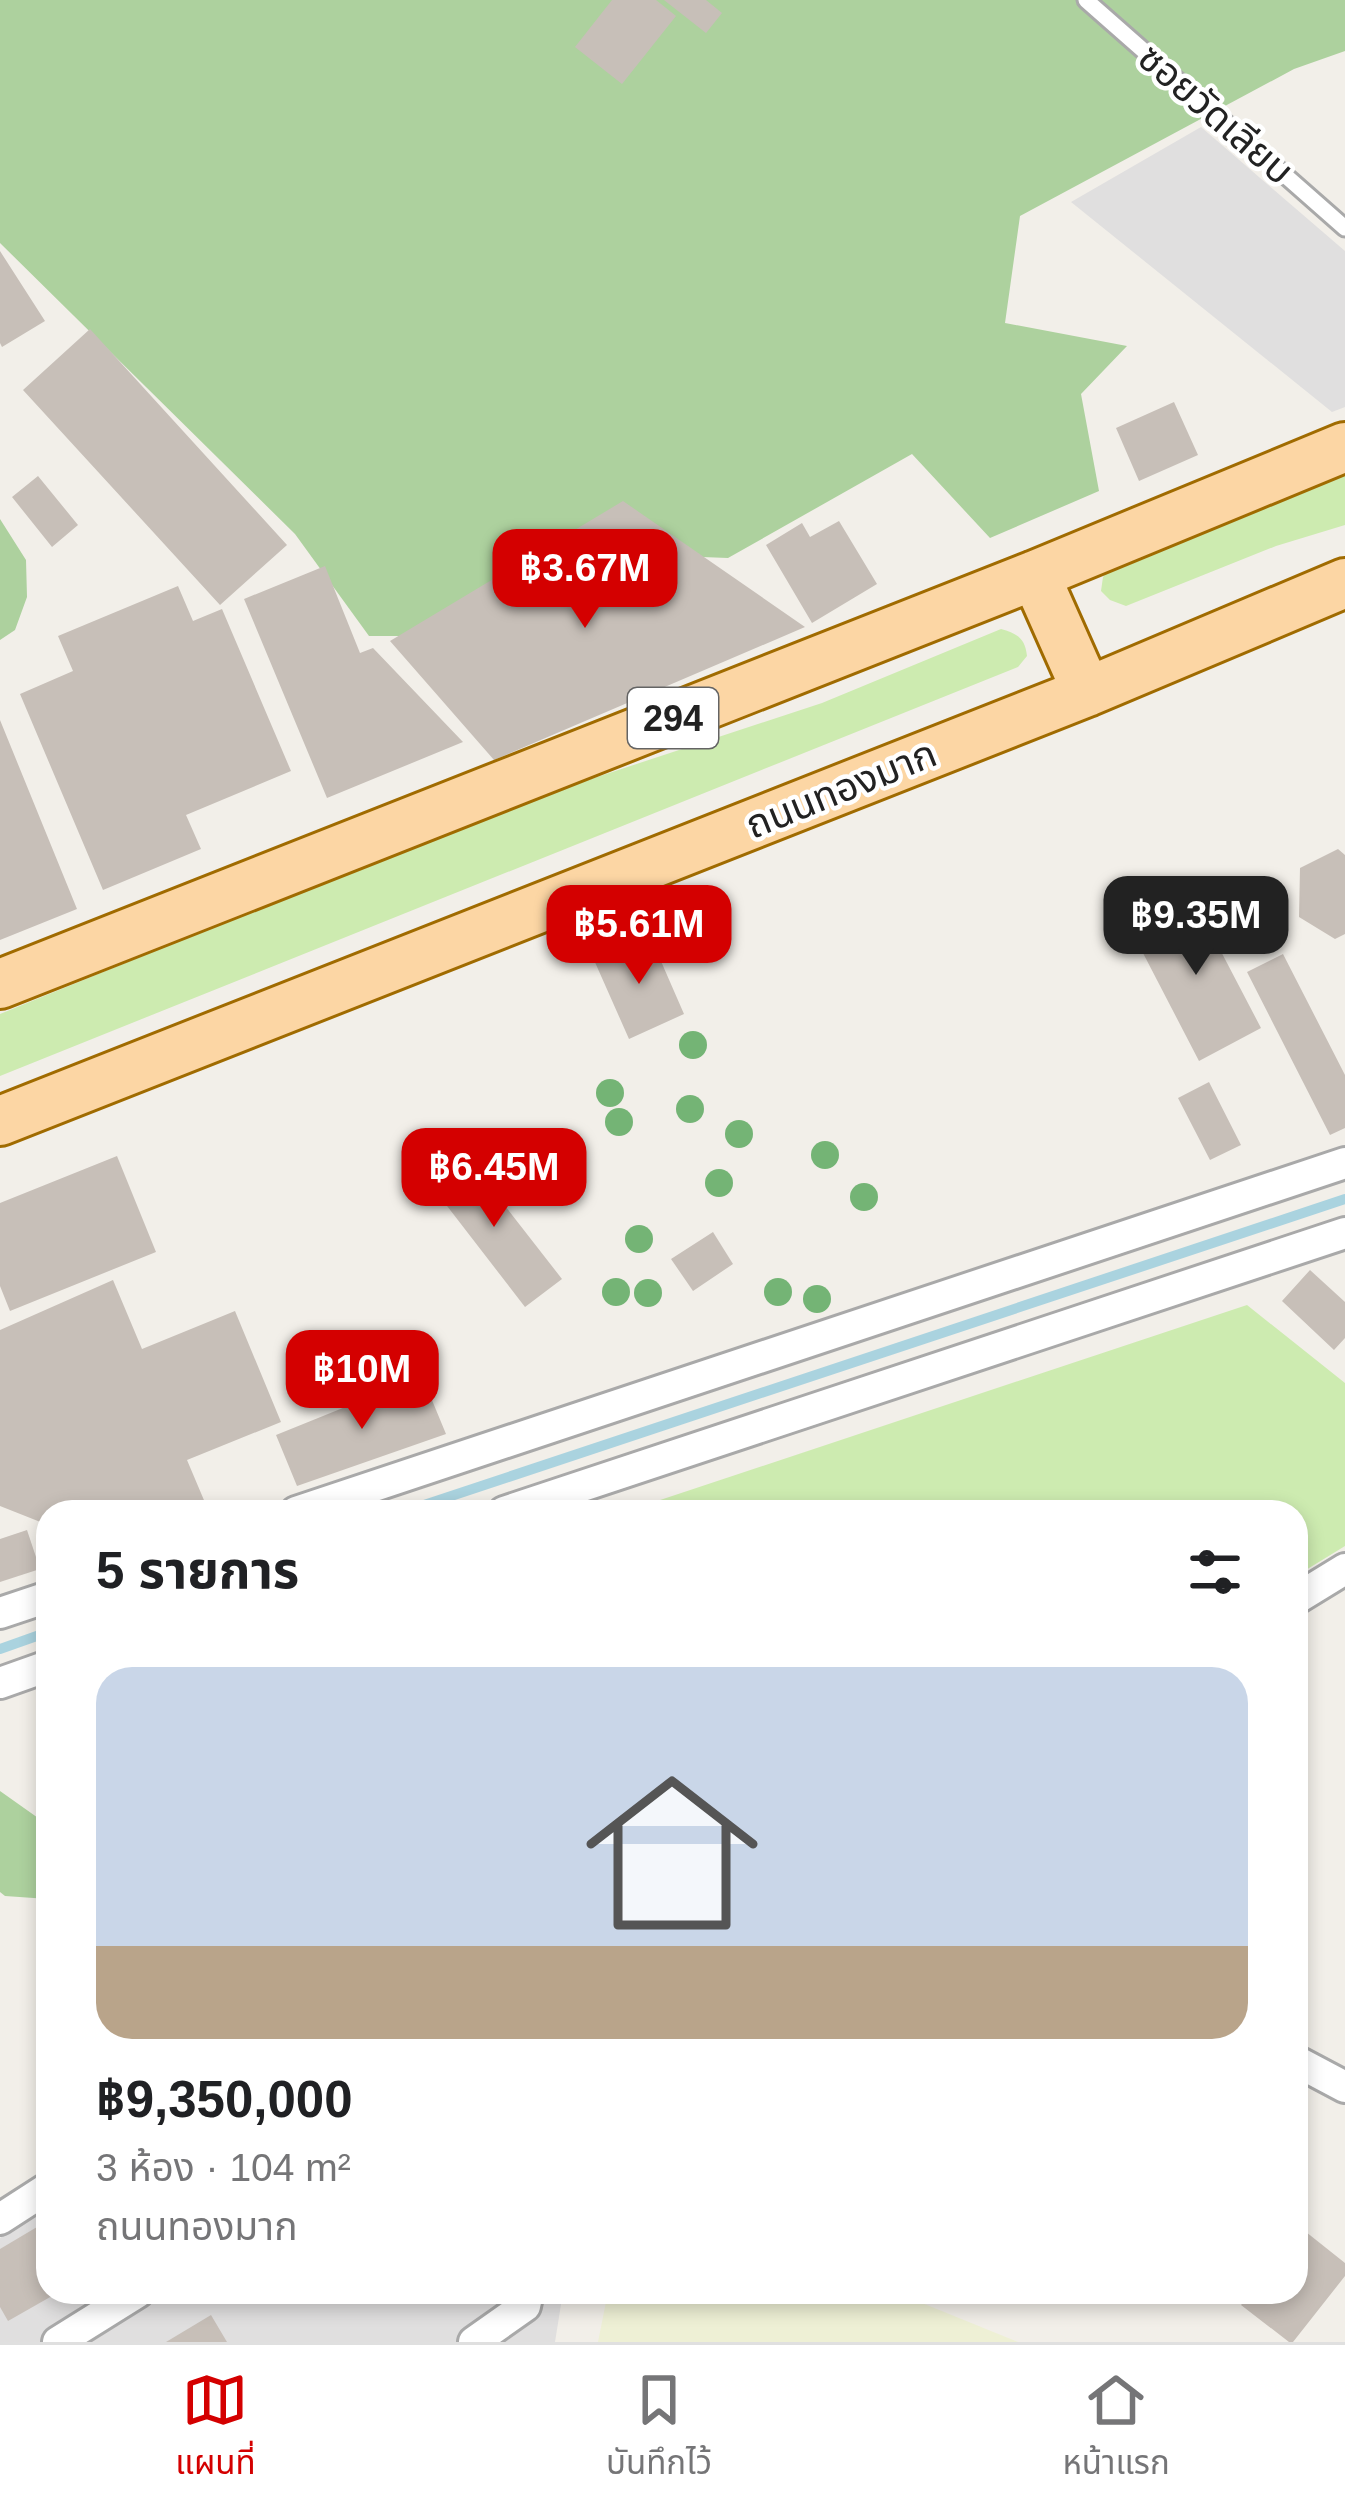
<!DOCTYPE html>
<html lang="th">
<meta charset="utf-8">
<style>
body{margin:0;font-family:Arial,"Noto Sans Thai",sans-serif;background:#f2f2f2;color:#202124;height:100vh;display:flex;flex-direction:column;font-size:45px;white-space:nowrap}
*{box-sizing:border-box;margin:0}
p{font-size:39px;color:#757577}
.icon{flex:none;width:66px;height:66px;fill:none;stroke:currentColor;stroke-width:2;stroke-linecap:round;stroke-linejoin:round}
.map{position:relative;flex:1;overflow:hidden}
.sheet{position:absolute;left:36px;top:1500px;width:1272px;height:804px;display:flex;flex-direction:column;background:#fff;border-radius:36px;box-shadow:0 6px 18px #0003}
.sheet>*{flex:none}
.price{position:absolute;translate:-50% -102px;padding:0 27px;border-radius:24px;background:#d40000;color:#fff;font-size:39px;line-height:78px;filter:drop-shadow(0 3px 6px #0008)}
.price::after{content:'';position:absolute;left:50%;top:72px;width:36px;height:27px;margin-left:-18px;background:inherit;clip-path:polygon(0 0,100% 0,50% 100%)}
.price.active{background:#222;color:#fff}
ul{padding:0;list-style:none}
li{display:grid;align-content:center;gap:24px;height:636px;padding:0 60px}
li+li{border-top:3px solid #e0e0e0}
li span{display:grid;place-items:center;height:372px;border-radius:36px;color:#555}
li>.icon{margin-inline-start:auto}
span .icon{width:216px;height:216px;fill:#fffc;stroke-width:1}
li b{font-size:51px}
h2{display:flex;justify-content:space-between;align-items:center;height:144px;padding:0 60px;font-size:51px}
.dock{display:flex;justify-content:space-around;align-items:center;height:168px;border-top:3px solid #e0e0e0;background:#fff;font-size:33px;color:#757577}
.dock a{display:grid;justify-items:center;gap:6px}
.dock .active{color:#d40000}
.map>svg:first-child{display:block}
.residential{fill:#e0dfdf}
.farmland{fill:#eef0d5}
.grass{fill:#cdebb0}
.forest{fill:#add19e}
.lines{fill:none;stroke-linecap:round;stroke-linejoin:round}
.stream{stroke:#aad3df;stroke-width:10}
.building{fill:#c7bfb8}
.lane-casing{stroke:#a9a9a9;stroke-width:21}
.street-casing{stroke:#a9a9a9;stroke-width:36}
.primary-casing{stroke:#a06b00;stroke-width:54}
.lane{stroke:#fff;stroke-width:15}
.street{stroke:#fff;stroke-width:30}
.primary{stroke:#fcd6a4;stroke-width:48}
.tree{fill:#74b475}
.labels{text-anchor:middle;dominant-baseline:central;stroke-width:9;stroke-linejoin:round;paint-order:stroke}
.shield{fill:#fff;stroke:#646464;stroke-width:3}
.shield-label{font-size:36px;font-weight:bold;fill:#222}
.street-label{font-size:39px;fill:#222;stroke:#fff}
</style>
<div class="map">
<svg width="1345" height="2342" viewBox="0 0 1345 2342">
<rect width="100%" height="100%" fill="#f2efe9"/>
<path class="residential" d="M 1201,127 L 1345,251 L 1345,407 L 1332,412 L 1071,202 Z
M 48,2207 L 48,2292 L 563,2292 L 555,2342 L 0,2342 L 0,2238 Z"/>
<path class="farmland" d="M 608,2292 L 895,2292 L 1018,2342 L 598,2342 Z"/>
<path class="grass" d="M 1345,474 L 1345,525 L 1276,546 L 1126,606 L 1110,600 L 1101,591 L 1103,577 L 1113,565 Z
M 1001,629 C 1018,634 1025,638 1027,656 L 1018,667 L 0,1076 L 0,1014 L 518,803 L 822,703 Z
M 1247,1305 L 1345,1383 L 1345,1546 L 1296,1576 L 1296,1512 L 624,1512 Z"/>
<path class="forest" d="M 0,0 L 1345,0 L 1345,51 L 1294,69 L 1020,216 L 1005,323 L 1127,346 L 1081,394 L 1099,491 L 990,538 L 912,454 L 728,558 L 624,554 L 441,636 L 369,636 L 295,534 L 0,243 Z
M 0,519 L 26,560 L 27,597 L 15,630 L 0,640 Z
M 0,1791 L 48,1825 L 48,1899 L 5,1896 L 0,1892 Z"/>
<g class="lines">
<path class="stream" d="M 403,1512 L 1345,1199
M 0,1649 L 48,1632"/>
</g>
<path class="building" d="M 612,0 L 656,0 L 676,16 L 622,84 L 575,47 Z
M 664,0 L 706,0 L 722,13 L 706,33 Z
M 0,251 L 45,321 L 2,347 L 0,343 Z
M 90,329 L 287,545 L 220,605 L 23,390 Z
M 1174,402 L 1198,455 L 1139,481 L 1116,428 Z
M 38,476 L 78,525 L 52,547 L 12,497 Z
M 623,501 L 805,627 L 494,760 L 390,641 Z
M 839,521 L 877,584 L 812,623 L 766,545 L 802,523 L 810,537 Z
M 325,566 L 360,653 L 373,648 L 463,742 L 327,798 L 244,599 Z
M 178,586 L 193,621 L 222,609 L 291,771 L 186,815 L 201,849 L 103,890 L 20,694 L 73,671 L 58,636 Z
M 0,720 L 77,909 L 0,940 Z
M 1338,849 L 1345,855 L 1345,934 L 1335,939 L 1299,917 L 1300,868 Z
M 1192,896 L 1261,1028 L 1199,1061 L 1130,928 Z
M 650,936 L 684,1014 L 629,1039 L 594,960 Z
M 1283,954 L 1345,1075 L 1345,1128 L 1330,1135 L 1247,972 Z
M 1209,1082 L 1241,1145 L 1210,1160 L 1178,1098 Z
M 463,1152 L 562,1279 L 525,1307 L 427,1180 Z
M 117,1156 L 156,1252 L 10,1311 L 0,1286 L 0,1203 Z
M 713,1232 L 733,1264 L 693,1291 L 671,1259 Z
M 1310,1270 L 1345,1302 L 1345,1338 L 1334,1350 L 1282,1301 Z
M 113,1280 L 142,1349 L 235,1311 L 281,1422 L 187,1460 L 209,1512 L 48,1512 L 48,1525 L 0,1506 L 0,1330 Z
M 422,1376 L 446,1434 L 297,1486 L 276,1435 Z
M 27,1530 L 40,1569 L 0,1582 L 0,1539 Z
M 37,2227 L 48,2246 L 48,2292 L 59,2292 L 8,2321 L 0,2307 L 0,2249 Z
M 1301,2228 L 1345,2263 L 1345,2276 L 1293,2342 L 1289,2342 L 1241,2305 L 1252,2292 L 1296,2292 L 1296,2235 Z
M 211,2315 L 227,2342 L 166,2342 Z"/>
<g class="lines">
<g class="lane-casing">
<path id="lane" d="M 1086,0 L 1345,228"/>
</g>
<g class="street-casing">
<path id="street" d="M 296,1512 L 1345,1163
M 504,1512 L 1345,1233
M 1296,1599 L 1345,1569
M 0,1613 L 48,1597
M 0,1683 L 48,1666
M 1296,2061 L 1345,2087
M 0,2219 L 48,2188
M 58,2342 L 138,2292
M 474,2342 L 525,2306 L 528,2292"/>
</g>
<g class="primary-casing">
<path id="primary" d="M 1035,575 L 1087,692
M 0,984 L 1035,575 L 1345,447
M 0,1121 L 1087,692 L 1345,583"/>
</g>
<use href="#lane" class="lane"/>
<use href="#street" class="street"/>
<use href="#primary" class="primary"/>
</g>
<g class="tree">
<circle cx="693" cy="1045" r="14"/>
<circle cx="610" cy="1093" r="14"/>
<circle cx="690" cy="1109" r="14"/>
<circle cx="619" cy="1122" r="14"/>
<circle cx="739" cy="1134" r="14"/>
<circle cx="825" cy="1155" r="14"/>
<circle cx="719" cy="1183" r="14"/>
<circle cx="864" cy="1197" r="14"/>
<circle cx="639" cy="1239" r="14"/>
<circle cx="616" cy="1292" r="14"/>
<circle cx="778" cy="1292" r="14"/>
<circle cx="648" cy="1293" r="14"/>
<circle cx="817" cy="1299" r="14"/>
</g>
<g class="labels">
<rect class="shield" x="628" y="688" width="90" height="60" rx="9"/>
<g class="shield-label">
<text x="673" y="718">294</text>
</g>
<g class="street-label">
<text transform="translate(1216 114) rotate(41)">ซอยวัดเลียบ</text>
<text transform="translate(841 789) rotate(-22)">ถนนทองมาก</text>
</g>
</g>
</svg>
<b class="price" style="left:585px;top:631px">฿3.67M</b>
<b class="price active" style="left:1196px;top:978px">฿9.35M</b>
<b class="price" style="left:639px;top:987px">฿5.61M</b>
<b class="price" style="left:494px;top:1230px">฿6.45M</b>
<b class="price" style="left:362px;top:1432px">฿10M</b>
<section class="sheet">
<h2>5 รายการ<svg class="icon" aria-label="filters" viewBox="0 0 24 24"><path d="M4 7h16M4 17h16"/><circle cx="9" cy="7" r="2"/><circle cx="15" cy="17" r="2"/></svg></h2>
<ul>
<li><span style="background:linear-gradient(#c9d6e8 75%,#b9a48a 0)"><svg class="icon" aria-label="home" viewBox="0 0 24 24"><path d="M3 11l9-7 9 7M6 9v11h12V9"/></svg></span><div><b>฿9,350,000</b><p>3 ห้อง · 104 m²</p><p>ถนนทองมาก</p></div></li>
</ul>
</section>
</div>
<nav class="dock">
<a class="active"><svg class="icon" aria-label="map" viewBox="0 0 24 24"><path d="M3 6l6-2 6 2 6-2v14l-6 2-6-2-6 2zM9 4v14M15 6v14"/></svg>แผนที่</a>
<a><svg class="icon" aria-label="saved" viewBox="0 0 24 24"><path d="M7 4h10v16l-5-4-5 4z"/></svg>บันทึกไว้</a>
<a><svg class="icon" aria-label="home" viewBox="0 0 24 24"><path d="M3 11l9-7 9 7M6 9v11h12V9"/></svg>หน้าแรก</a>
</nav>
